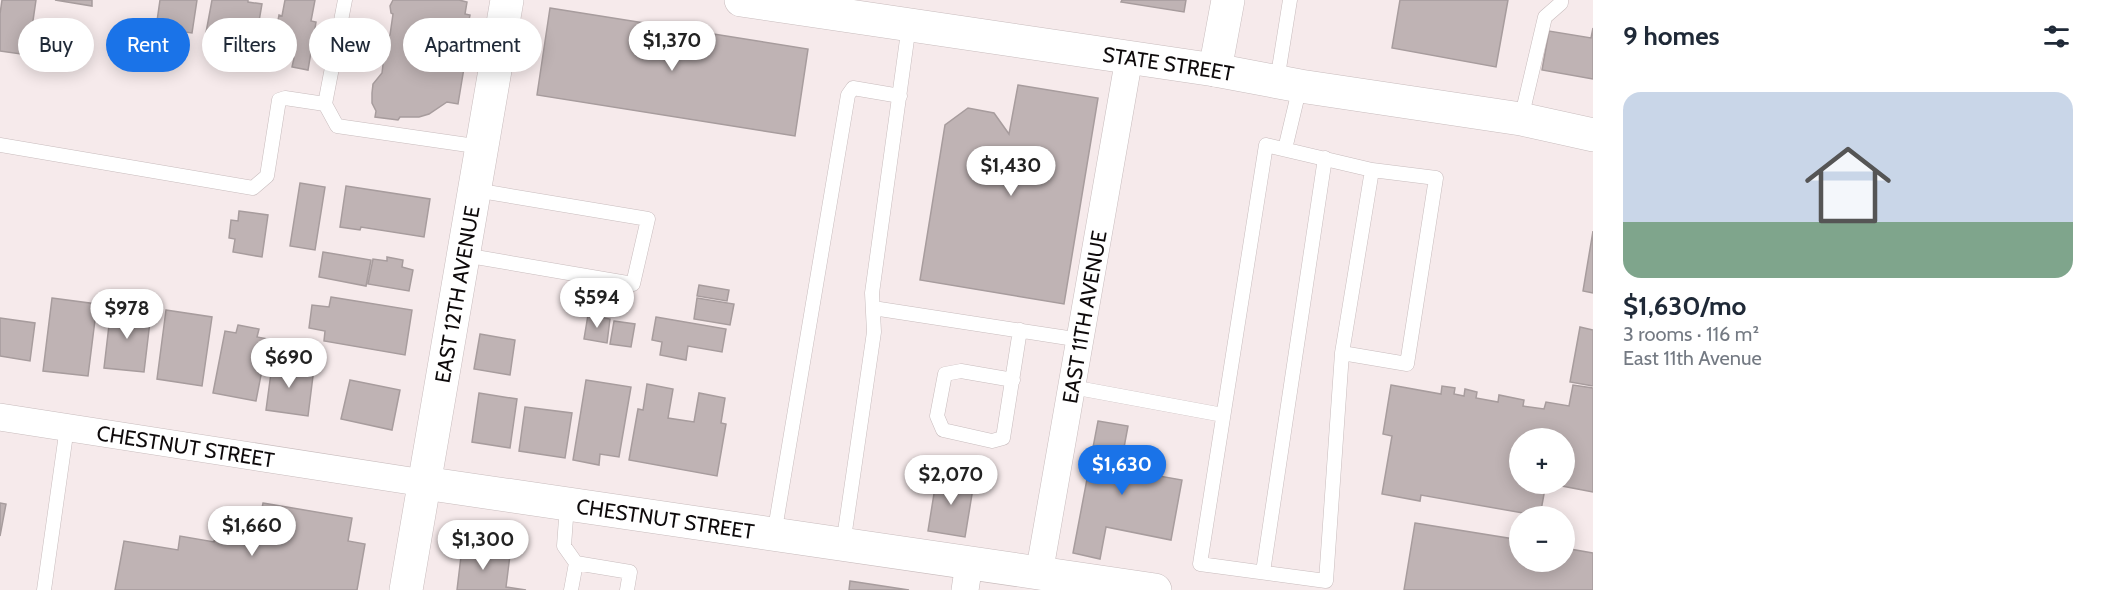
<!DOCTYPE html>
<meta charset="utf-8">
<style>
body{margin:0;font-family:Cabin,sans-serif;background:#f6f6f7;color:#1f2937;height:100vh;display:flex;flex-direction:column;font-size:22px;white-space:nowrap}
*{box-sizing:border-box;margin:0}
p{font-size:20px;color:#747a83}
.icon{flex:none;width:33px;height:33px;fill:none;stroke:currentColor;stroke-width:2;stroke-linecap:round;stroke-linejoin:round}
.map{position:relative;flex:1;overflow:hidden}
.panel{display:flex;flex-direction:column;background:#fff;width:510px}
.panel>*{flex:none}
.top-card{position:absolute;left:18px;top:18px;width:570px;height:54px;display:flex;gap:12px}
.controls{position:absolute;left:1509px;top:428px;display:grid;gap:12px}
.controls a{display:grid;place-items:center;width:66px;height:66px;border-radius:50%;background:#fff;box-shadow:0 3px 15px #0003;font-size:30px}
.price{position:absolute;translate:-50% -51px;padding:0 14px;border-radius:21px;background:#fff;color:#222;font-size:20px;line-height:39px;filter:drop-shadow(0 2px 3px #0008)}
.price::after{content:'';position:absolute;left:50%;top:36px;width:18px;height:14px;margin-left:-9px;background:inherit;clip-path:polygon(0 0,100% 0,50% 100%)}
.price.current{background:#1a73e8;color:#fff}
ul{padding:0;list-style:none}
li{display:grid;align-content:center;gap:12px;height:318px;padding:0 30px}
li+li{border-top:2px solid #e0e1e3}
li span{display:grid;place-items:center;height:186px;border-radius:18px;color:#555}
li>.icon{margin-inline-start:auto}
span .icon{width:108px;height:108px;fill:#fffc;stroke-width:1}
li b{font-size:26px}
h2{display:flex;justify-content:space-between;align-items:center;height:72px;padding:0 30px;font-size:26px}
.pill{padding:0 21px;border-radius:27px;background:#fff;box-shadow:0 3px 15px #0003;font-size:21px;line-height:54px}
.pill.current{background:#1a73e8;color:#fff}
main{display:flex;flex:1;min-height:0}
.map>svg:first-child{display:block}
.building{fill:#bfb3b4;stroke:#a79c9d;stroke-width:1.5;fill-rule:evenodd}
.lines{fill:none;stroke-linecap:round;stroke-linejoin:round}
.lane-casing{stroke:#c8bcbd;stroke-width:15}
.street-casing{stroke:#c8bcbd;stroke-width:28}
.secondary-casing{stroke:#c8bcbd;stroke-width:34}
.lane{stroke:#fff;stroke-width:14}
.street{stroke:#fff;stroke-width:27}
.secondary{stroke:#fff;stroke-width:33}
.labels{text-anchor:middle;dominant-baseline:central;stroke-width:6;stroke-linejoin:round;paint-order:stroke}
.street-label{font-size:21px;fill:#0e0a0b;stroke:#fef9fa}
</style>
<main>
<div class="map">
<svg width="1593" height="590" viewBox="0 0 1593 590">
<rect width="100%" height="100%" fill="#f6eaeb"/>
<path class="building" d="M 2,0 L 36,0 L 28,55 L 0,51 L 0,14 Z
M 55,0 L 92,0 L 92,6 Z
M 160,0 L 197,0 L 192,33 L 156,28 Z
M 212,0 L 248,0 L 248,2 L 262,4 L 254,50 L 244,48 L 240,69 L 213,64 L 217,41 L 205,38 Z
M 285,0 L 315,0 L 311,21 L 316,22 L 308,70 L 292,67 L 294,58 L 272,54 L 279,15 L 282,16 Z
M 393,0 L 459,0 L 467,2 L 465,14 L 470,15 L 468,25 L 471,26 L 458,104 L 447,102 L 429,114 L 419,117 L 400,117 L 398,120 L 375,117 L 376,111 L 372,103 L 372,93 L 373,84 L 382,73 L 384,56 L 378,52 L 377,46 L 380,40 L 385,40 L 390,35 L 393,14 L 391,13 L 390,6 Z
M 1122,0 L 1186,0 L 1184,12 L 1121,2 Z
M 1400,0 L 1508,0 L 1496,67 L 1392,48 Z
M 550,8 L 808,49 L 795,136 L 537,95 Z
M 1593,28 L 1593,79 L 1542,70 L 1549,31 L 1591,38 Z
M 1018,85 L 1098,98 L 1064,304 L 920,280 L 945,125 L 968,108 L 994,113 L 1009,134 Z
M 300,183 L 325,187 L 315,250 L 290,246 Z
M 346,186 L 430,199 L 424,237 L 361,227 L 360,230 L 340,227 Z
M 239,211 L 268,215 L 262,257 L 233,252 L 235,239 L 229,238 L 231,220 L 238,221 Z
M 1593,231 L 1593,293 L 1583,291 Z
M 323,252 L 371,260 L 366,286 L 319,277 Z
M 387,257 L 403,260 L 402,267 L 413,270 L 409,291 L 368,284 L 373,259 L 387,261 Z
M 699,285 L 729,290 L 727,301 L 697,296 Z
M 331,297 L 412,310 L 405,355 L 324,341 L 325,331 L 309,328 L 312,305 L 329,307 Z
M 52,298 L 97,304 L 88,376 L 43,371 Z
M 697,298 L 734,304 L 730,325 L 694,319 Z
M 111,308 L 151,313 L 144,372 L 104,368 Z
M 166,310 L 212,317 L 202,386 L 157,379 Z
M 588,315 L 610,319 L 607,343 L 584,339 Z
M 656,317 L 726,329 L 722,352 L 688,346 L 686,360 L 660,355 L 662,342 L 652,340 Z
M 0,318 L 35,323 L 30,361 L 0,356 Z
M 614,321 L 635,324 L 631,347 L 610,344 Z
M 238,325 L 259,329 L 257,337 L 268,339 L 256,401 L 213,393 L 225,331 L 236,333 Z
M 1580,327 L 1593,330 L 1593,386 L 1570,382 Z
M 480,334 L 515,340 L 510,375 L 474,369 Z
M 273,358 L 296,362 L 294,373 L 313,376 L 308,416 L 266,410 Z
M 350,380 L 400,390 L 392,430 L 341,419 Z
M 586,380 L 631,387 L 619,457 L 600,454 L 599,465 L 573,460 Z
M 647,384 L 673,389 L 668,418 L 694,422 L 699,393 L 725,398 L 721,423 L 726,424 L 717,476 L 629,460 L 638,409 L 643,410 Z
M 1391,385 L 1441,394 L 1442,386 L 1455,388 L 1454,394 L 1464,396 L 1465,389 L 1477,392 L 1476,398 L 1498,402 L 1499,395 L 1524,400 L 1523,406 L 1544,409 L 1546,402 L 1569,406 L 1573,385 L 1593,388 L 1593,492 L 1546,483 L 1540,516 L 1421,495 L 1420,501 L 1382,494 L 1392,436 L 1383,434 ZM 1520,438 L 1564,438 L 1564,483 L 1520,483 Z
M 479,393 L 517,399 L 510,448 L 472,442 Z
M 525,407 L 572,413 L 565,458 L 519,451 Z
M 1098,421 L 1128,426 L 1120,469 L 1182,480 L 1171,540 L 1106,527 L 1100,559 L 1073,553 Z
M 937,475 L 974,482 L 965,537 L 928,531 Z
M 0,503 L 6,504 L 0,536 Z
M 263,503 L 352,518 L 348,541 L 365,544 L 357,590 L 115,590 L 124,541 L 178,550 L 180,536 L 214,542 L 216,528 L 238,531 L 240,520 L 259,523 Z
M 1415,523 L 1520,540 L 1520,561 L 1564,561 L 1564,548 L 1593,553 L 1593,590 L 1404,590 Z
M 462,548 L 510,555 L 506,587 L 526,590 L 457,590 Z
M 850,581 L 909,590 L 849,590 Z"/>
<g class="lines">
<g class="lane-casing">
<path id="lane" d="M 345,0 L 325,104 L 337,126 L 482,147
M 1277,81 L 1290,0
M 1521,119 L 1545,17 L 1561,3 L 1561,0
M 0,145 L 253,188 L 267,176 L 279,100 L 285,98 L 325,104
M 1285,149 L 1300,86
M 464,255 L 633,284 L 648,219 L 475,190
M 873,308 L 1081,340
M 1342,353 L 1407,364 L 1436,178 L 1372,170 L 1342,353 L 1326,581 L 1200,564 L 1266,145 L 1372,170
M 1013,380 L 961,371 L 945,374 L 937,416 L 943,430 L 992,441 L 1003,438 L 1020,330
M 1072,387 L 1223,415
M 567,505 L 564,546 L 576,563 L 571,590
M 774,535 L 848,95 L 853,88 L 900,96
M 843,545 L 874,332 L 872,293 L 909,25
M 576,563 L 630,572 L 627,590
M 1263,572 L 1325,158
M 44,590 L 67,427"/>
</g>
<g class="street-casing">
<g id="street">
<path id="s1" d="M 0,417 L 424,483"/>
<path id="s2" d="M 1039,574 L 1129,58"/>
<path d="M 965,590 L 969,564"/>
</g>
</g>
<g class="secondary-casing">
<g id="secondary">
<path id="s3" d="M 741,0 L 1215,70 L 1300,86 L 1521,119 L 1593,135"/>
<path d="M 1215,70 L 1228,0"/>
<path id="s4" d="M 424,483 L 1155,590"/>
<path id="s5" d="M 406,590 L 507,0"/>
</g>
</g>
<use href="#lane" class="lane"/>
<use href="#street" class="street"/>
<use href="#secondary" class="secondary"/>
</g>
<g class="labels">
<g class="street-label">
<text stroke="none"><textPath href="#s3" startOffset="432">STATE STREET</textPath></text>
<text stroke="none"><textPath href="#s5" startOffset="300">EAST 12TH AVENUE</textPath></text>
<text stroke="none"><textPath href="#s2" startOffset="261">EAST 11TH AVENUE</textPath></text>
<text stroke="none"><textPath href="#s1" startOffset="188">CHESTNUT STREET</textPath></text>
<text stroke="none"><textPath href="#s4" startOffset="244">CHESTNUT STREET</textPath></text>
</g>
</g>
</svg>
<div class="controls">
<a>+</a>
<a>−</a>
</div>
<b class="price" style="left:672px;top:72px">$1,370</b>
<b class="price" style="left:1011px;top:197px">$1,430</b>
<b class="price" style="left:597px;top:329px">$594</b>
<b class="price" style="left:127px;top:340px">$978</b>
<b class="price" style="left:289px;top:389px">$690</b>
<b class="price current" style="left:1122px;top:496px">$1,630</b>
<b class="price" style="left:951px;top:506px">$2,070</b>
<b class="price" style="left:252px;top:557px">$1,660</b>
<b class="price" style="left:483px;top:571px">$1,300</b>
<div class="top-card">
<a class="pill">Buy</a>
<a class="pill current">Rent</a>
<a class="pill">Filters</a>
<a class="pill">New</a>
<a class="pill">Apartment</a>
</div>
</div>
<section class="panel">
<h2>9 homes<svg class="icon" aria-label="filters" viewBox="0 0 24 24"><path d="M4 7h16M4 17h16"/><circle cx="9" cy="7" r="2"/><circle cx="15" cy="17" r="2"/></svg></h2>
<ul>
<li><span style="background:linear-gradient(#c9d6e8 70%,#7fa58c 0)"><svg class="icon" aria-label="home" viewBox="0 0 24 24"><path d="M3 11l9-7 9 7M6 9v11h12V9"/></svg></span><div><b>$1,630/mo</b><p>3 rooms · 116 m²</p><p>East 11th Avenue</p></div></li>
</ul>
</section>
</main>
